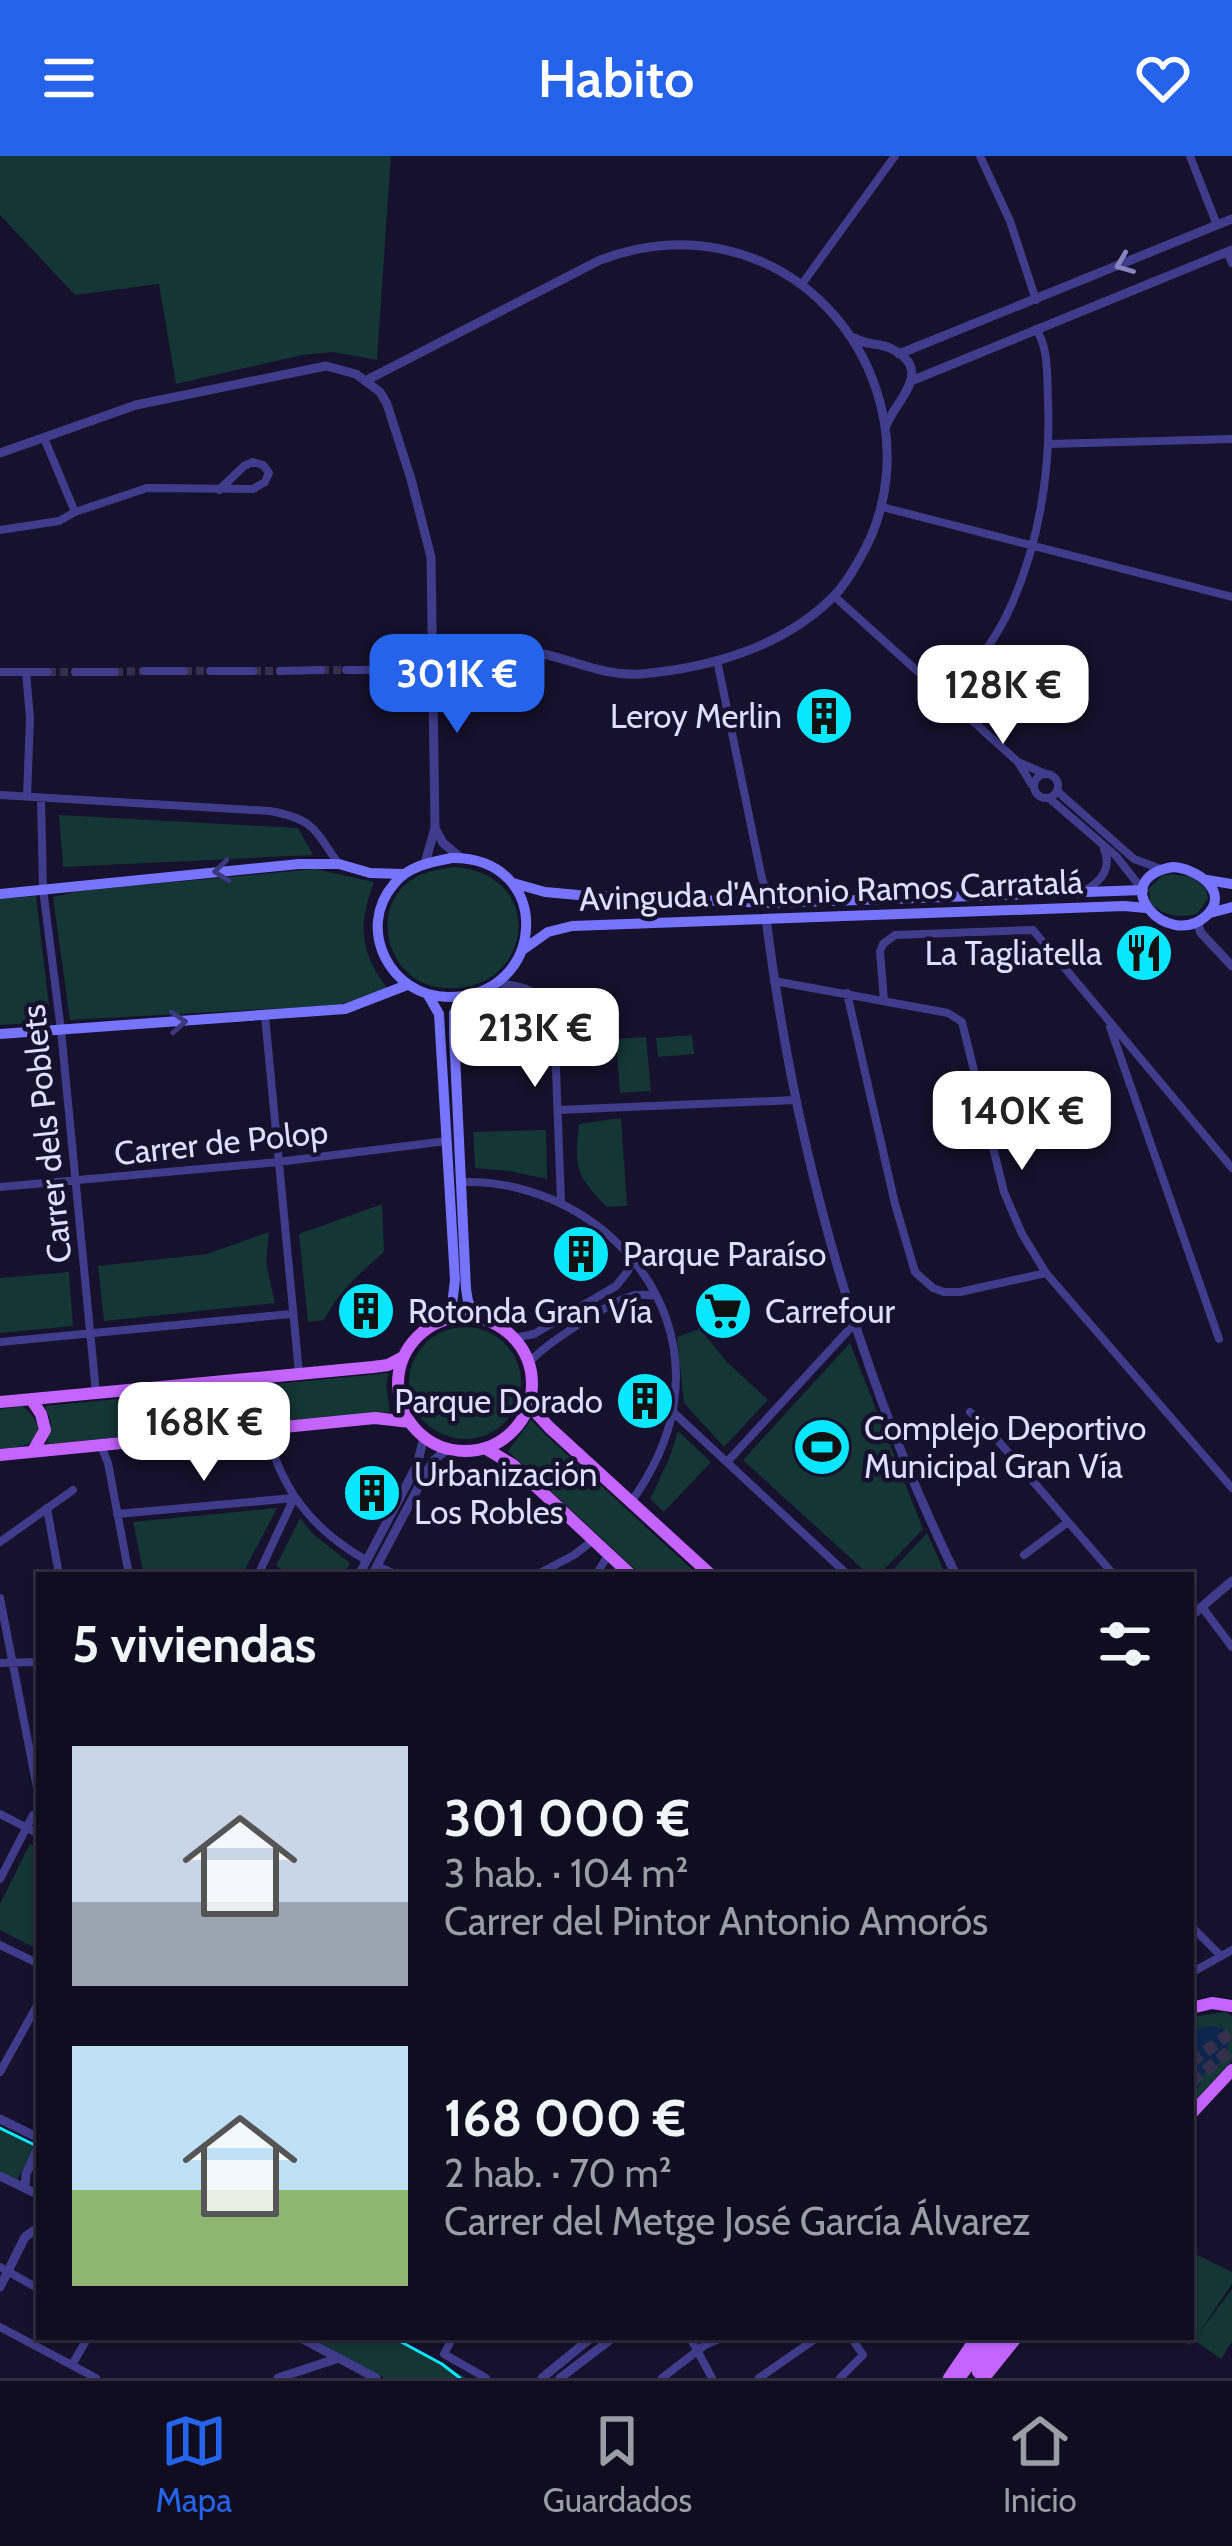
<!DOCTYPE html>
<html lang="es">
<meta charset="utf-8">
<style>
body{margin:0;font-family:Cabin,sans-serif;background:#19162a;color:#f1f3f6;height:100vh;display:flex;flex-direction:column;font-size:45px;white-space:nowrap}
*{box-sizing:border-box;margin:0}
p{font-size:39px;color:#9c9ca5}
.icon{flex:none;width:66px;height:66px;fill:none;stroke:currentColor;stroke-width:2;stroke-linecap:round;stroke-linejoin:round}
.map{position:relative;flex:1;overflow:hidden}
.side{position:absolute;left:36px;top:1416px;width:1158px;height:768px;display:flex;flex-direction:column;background:#100d21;border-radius:0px;box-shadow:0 3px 9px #0004,0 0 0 3px #302d3f}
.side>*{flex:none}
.price{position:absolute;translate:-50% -102px;padding:0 27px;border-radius:24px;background:#fff;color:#222;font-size:39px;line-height:78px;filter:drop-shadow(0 3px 6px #0008)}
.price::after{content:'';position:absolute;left:50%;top:72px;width:36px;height:27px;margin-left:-18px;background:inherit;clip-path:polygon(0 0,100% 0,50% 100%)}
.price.selected{background:#2563eb;color:#fff}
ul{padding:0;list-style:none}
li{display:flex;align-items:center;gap:36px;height:300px;padding:0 36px}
li span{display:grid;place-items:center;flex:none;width:336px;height:240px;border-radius:0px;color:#555}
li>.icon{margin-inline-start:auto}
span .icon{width:144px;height:144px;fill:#fffc;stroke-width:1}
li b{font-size:51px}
h2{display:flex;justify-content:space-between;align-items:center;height:144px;padding:0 36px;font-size:51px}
header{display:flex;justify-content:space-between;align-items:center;height:156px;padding:0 36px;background:#2563eb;color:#fff;font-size:54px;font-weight:600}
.menu{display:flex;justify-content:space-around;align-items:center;height:168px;border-top:3px solid #302d3f;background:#100d21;font-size:33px;color:#9c9ca5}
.menu a{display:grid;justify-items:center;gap:6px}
.menu .selected{color:#2563eb}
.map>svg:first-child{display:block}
.green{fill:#143635}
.water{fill:#0d2650}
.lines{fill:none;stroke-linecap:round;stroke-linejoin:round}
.minor-tunnel{stroke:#34304c;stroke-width:8;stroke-dasharray:8 4;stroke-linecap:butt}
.primary-tunnel{stroke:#34304c;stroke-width:12;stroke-dasharray:12 6;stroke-linecap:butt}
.minor{stroke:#3f3d8b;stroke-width:8}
.tertiary{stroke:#3f3d8b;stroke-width:9}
.secondary{stroke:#7774ff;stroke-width:10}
.primary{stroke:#c564ff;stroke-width:12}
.tram{stroke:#09e7ff;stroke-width:3}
.oneway{stroke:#8785bf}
.oneway2{stroke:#3d3980}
.labels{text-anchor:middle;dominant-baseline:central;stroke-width:9;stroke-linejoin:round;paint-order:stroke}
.poi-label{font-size:33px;fill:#e0ddff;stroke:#16112c;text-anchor:start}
.street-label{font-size:33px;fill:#e0ddff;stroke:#16112c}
</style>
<header><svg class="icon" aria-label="menu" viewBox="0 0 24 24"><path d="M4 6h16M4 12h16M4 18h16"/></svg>Habito<svg class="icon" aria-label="heart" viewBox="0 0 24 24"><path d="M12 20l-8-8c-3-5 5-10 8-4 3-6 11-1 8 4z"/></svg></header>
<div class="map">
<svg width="1232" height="2222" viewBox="0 0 1232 2222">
<rect width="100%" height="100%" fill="#16112c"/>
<path class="green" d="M 0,0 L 391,0 L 377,204 L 333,196 L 302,199 L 176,228 L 159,128 L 75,139 L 0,59 Z
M 59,659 L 298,672 L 313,699 L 63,711 Z
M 455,711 C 554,720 529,846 437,831 C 387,823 369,753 411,724 C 424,715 441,713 455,711 Z
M 315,713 L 374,726 C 358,770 359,794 387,832 L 339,849 L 70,864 L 53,741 L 78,735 Z
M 1172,718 L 1192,721 L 1206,733 L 1208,743 L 1197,758 C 1178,762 1164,760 1150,747 L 1149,732 L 1162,720 Z
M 36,740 L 51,866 L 0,869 L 0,743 Z
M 692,879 L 694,898 L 658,901 L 656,882 Z
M 646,881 L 651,935 L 620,937 L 616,883 Z
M 621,962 L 627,1050 L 607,1051 C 576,1020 574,1011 579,968 Z
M 546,974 L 547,1023 L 509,1015 L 475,1012 L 473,976 Z
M 382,1048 L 384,1096 C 360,1117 339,1135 324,1164 L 308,1166 L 299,1078 Z
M 269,1076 L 266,1107 L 275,1147 L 104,1165 L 98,1110 L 207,1098 Z
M 69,1116 L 73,1170 L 0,1177 L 0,1122 Z
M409 1227a56 56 0 1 1 112 0a56 56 0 1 1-112 0Z
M 700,1173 L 727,1206 L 768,1244 L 724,1291 L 684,1247 L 677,1181 Z
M 850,1187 L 923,1373 L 879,1419 L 869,1419 L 743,1304 Z
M 389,1217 L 386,1229 L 390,1256 L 47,1288 L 51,1266 L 45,1250 Z
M 22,1250 C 39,1262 47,1283 22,1290 C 15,1292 7,1292 0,1293 L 0,1253 Z
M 531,1264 L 547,1280 L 698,1419 L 641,1419 L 508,1295 Z
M 678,1275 L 711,1306 L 664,1356 L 650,1343 L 669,1303 Z
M 277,1352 L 242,1419 L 144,1419 L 133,1366 Z
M 300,1362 L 313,1378 L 350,1407 L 344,1419 L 293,1419 L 276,1410 Z
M 927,1377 L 946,1419 L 888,1419 Z
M 30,1688 L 39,1693 L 39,1794 L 0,1774 L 0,1748 Z
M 1225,1856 L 1232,1860 L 1232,1905 L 1191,1949 L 1191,1861 Z
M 0,1973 L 35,1990 L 17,2024 L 0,2016 Z
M 1191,2096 L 1232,2116 L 1232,2128 L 1197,2180 L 1232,2133 L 1232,2185 L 1221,2203 L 1194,2184 L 1190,2189 L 1179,2181 L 1191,2181 L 1191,2143 L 1195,2137 L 1191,2140 Z
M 309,2181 L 391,2181 L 467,2222 L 385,2222 Z"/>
<path class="water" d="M 1209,1870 L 1226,1873 C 1232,1894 1226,1907 1206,1913 L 1199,1930 L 1191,1938 L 1191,1875 Z"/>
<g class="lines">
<path class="minor-tunnel" d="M 321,514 L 346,514
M 386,514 L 413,513
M 184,515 L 210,515
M 253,515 L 280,515
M 48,516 L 75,516
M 115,516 L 144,515"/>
<path class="primary-tunnel" d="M 1191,1906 L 1232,1876
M 1191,1926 L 1232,1893"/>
<path class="minor" d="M 980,0 L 1010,65 L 1036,144
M 1190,0 L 1217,69
M 1227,96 L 1232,107
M 802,128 L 895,0
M 44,282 L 75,356
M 1048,288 L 1232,283
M 882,351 L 1232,441
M 0,374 L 59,365 L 75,356 L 147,332 L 253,333 L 265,326 L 269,317 L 263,309 L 253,306 L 244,310 L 219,334
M 834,440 L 1018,606
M 717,504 L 762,723 L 772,747
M 413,513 L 434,513
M 346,514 L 386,514
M 144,515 L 184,515
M 210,515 L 253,515
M 280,515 L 321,514
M 0,516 L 26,516 L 30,562 L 27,640
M 26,516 L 48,516
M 75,516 L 115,516
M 949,545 C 970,515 995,486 1010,452 C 1039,388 1051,314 1048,245 C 1047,222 1049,192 1036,173
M1034 630a12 12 0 1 1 24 0a12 12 0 1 1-24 0Z
M 1032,629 L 1018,606 L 1046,618
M 1057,635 L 1134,703 L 1161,713
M 0,639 L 270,655 C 314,663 314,673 338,707
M 41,642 L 43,733 L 61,874 L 96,1237
M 1049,642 L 1116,700 L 1142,733
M 1086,734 C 1102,724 1112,712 1104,693
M 774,825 L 948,857 L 962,866 L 1004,1036 L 1022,1078 L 1046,1117 L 1232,1332
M 498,827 C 528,832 541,833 554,863 L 561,1045
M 847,837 L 895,1048 L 915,1116 L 933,1132 L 944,1136 L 960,1136 L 1046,1117
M 884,845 L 880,795 L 883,788 L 895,779 L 1033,774 L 1232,1012
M 265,860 L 299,1217
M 1110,871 L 1219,1183
M 558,954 L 795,944
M 461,1026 C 582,1022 696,1127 673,1253 C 667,1286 651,1318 631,1346
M 0,1031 L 278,1006 L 447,985
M 514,1182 L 534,1178 L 616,1130 L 628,1115 L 632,1104
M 0,1186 L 291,1158
M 529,1207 C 542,1190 615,1142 636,1139 C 644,1138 647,1139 655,1140
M 673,1256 L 848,1419
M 970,1256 L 981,1265 L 1114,1419
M 267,1273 C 279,1332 314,1375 366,1404
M 101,1290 L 108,1307 L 129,1419
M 727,1306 L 855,1167
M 47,1352 L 59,1419
M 117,1358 L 294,1342 L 258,1419
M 0,1386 L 73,1334
M 1024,1399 L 1068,1366
M 377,1410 L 397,1419
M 536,1419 L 574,1399 L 592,1385
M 596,1419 L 608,1399
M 0,1442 L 39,1642
M 1202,1451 L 1232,1491
M 0,1507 L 39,1506
M 0,1658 L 39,1678
M 0,1723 L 33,1659 L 39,1656
M 1191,1770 L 1220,1799
M 0,1789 L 39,1808
M 1191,1817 L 1232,1794
M 0,1916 L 39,1846
M 0,2111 L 39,2133
M 0,2171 L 96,2222
M 453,2181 L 444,2198 L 486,2222
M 690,2181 L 712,2222
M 72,2209 L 88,2181
M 662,2222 L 705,2189 L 723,2181
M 759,2222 L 818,2181
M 840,2222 L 863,2199 L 851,2181"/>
<path class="tertiary" d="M 855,182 C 866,190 879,186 892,193 C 936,215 894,246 886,270
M 899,198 L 1232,63
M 367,224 L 600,104 C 653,84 707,83 760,105 C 873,153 923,297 859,404 C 852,417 843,431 833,441 C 783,491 710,512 641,518 C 603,521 570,502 534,496 C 501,490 467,491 434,488
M 911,225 L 1232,94
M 0,297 L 136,249 L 326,210 L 356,218 L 380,236 L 387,248 L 411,323 L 431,401 L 435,672 L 425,707
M 435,672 L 443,687 L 461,702
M 766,763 C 795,990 856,1214 956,1419
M 1197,766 L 1201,777 L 1232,810
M 359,1419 L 417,1309 L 424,1281
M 372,1419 L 427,1315 L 434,1304 L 448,1293
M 1191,1460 L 1232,1425
M 0,1963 L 39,1982
M 0,2020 L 39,2039
M 25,2032 L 26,2018 L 39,1990
M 0,2131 L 25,2081 L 39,2071
M 299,2181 L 376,2222
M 278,2222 L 339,2202
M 542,2222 L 592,2181
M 560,2222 L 614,2181"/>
<path class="secondary" d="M 452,702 C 555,701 548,842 448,841 C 391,841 355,773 394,728 C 408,710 431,706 452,702 Z
M 1173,711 C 1196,712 1232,736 1206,760 C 1167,795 1104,723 1173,711 Z
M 1207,724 L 1232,728
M 513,727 L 545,736 L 578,739 L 772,747 L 1143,734
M 0,738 L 299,708 L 339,708 L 370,717 L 402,718
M 1210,757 L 1232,751
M 524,793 L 548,776 L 572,770 L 1124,750 L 1146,752
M 428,839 L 439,858 L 455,1124 L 452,1149 L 446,1163
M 466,840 L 454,857 L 454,878 L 466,1133 L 468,1145 L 477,1162
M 0,878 L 345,853 L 407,829"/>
<path class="primary" d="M398 1228a67 67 0 1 1 134 0a67 67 0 1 1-134 0Z
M 531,1240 L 538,1259 L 549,1271 L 711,1419
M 31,1243 L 41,1258 L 45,1274 L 33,1295
M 0,1246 L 373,1211 L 388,1209 L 403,1201
M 485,1292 L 513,1309 L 631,1419
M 0,1299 L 375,1262 L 410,1266
M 1191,1852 L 1212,1847 L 1232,1850
M 1191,1958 L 1232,1914
M 978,2216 L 1004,2181
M 949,2222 L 977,2181
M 959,2222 L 991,2181
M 981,2222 L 988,2217 L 1017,2181"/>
<path class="tram" d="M 0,1972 L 39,1991
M 392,2181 L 442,2208 L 460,2222"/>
</g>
<defs><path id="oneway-chevron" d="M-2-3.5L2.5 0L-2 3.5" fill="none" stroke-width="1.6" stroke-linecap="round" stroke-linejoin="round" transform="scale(3)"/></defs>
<use class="oneway" href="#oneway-chevron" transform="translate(1124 108) rotate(158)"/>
<g class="oneway2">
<use href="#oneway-chevron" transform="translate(222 715) rotate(174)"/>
<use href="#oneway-chevron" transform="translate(178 866) rotate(-4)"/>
</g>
<defs>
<g id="building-disc" transform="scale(3)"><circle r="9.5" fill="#09e7ff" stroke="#16112c"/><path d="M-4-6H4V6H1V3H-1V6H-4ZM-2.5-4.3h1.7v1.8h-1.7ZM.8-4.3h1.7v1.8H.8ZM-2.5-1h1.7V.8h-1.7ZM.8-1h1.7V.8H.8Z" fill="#111"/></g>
<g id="restaurant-disc" transform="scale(3)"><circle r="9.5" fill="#09e7ff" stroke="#16112c"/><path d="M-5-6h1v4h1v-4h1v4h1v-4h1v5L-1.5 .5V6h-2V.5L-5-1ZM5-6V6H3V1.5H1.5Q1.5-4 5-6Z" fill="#111"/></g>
<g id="supermarket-disc" transform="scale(3)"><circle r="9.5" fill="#09e7ff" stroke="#16112c"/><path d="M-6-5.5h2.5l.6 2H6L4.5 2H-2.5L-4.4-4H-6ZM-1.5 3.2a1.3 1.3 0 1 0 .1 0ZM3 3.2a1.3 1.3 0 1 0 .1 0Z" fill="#111"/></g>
<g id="stadium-disc" transform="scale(3)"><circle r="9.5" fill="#09e7ff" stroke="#16112c"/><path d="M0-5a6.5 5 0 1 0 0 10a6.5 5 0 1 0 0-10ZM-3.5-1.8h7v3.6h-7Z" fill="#111"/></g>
</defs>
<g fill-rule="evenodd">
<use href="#building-disc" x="824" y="560"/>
<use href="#restaurant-disc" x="1144" y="797"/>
<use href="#building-disc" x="581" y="1098"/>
<use href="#building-disc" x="366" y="1155"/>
<use href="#supermarket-disc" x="723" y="1155"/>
<use href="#building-disc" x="645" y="1245"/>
<use href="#stadium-disc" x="822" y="1291"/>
<use href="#building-disc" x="372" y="1337"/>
</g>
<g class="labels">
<g class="poi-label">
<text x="782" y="560" text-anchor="end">Leroy Merlin</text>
<text x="1102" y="797" text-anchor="end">La Tagliatella</text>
<text x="623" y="1098">Parque Paraíso</text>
<text x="408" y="1155">Rotonda Gran Vía</text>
<text x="765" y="1155">Carrefour</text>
<text x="603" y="1245" text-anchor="end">Parque Dorado</text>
<text x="864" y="1272">Complejo Deportivo<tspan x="864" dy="38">Municipal Gran Vía</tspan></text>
<text x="414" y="1318">Urbanización<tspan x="414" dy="38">Los Robles</tspan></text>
</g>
<g class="street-label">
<text transform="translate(831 734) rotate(-2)">Avinguda d'Antonio Ramos Carratalá</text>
<text transform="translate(46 978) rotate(-96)">Carrer dels Poblets</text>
<text transform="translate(221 986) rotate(-6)">Carrer de Polop</text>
</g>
</g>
</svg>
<b class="price selected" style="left:457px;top:580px">301K €</b>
<b class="price" style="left:1003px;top:591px">128K €</b>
<b class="price" style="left:535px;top:934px">213K €</b>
<b class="price" style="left:1022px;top:1017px">140K €</b>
<b class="price" style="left:204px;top:1328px">168K €</b>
<section class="side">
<h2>5 viviendas<svg class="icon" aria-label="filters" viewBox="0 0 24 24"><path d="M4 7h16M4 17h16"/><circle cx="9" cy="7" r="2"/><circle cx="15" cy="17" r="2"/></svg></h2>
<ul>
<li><span style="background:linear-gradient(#c9d6e8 65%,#9aa5b1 0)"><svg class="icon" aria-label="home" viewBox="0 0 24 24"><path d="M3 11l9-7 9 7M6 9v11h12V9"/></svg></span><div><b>301 000 €</b><p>3 hab. · 104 m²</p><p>Carrer del Pintor Antonio Amorós</p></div></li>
<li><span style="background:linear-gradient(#bfe0f5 60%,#8fb573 0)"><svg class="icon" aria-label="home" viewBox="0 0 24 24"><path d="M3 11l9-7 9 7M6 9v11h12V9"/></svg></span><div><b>168 000 €</b><p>2 hab. · 70 m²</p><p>Carrer del Metge José García Álvarez</p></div></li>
</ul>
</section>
</div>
<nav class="menu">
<a class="selected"><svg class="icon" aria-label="map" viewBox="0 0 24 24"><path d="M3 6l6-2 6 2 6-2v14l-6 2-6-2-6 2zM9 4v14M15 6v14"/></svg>Mapa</a>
<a><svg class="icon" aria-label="saved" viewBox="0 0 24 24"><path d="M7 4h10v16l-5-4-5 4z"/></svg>Guardados</a>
<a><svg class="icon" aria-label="home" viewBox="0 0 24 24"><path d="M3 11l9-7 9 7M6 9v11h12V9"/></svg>Inicio</a>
</nav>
